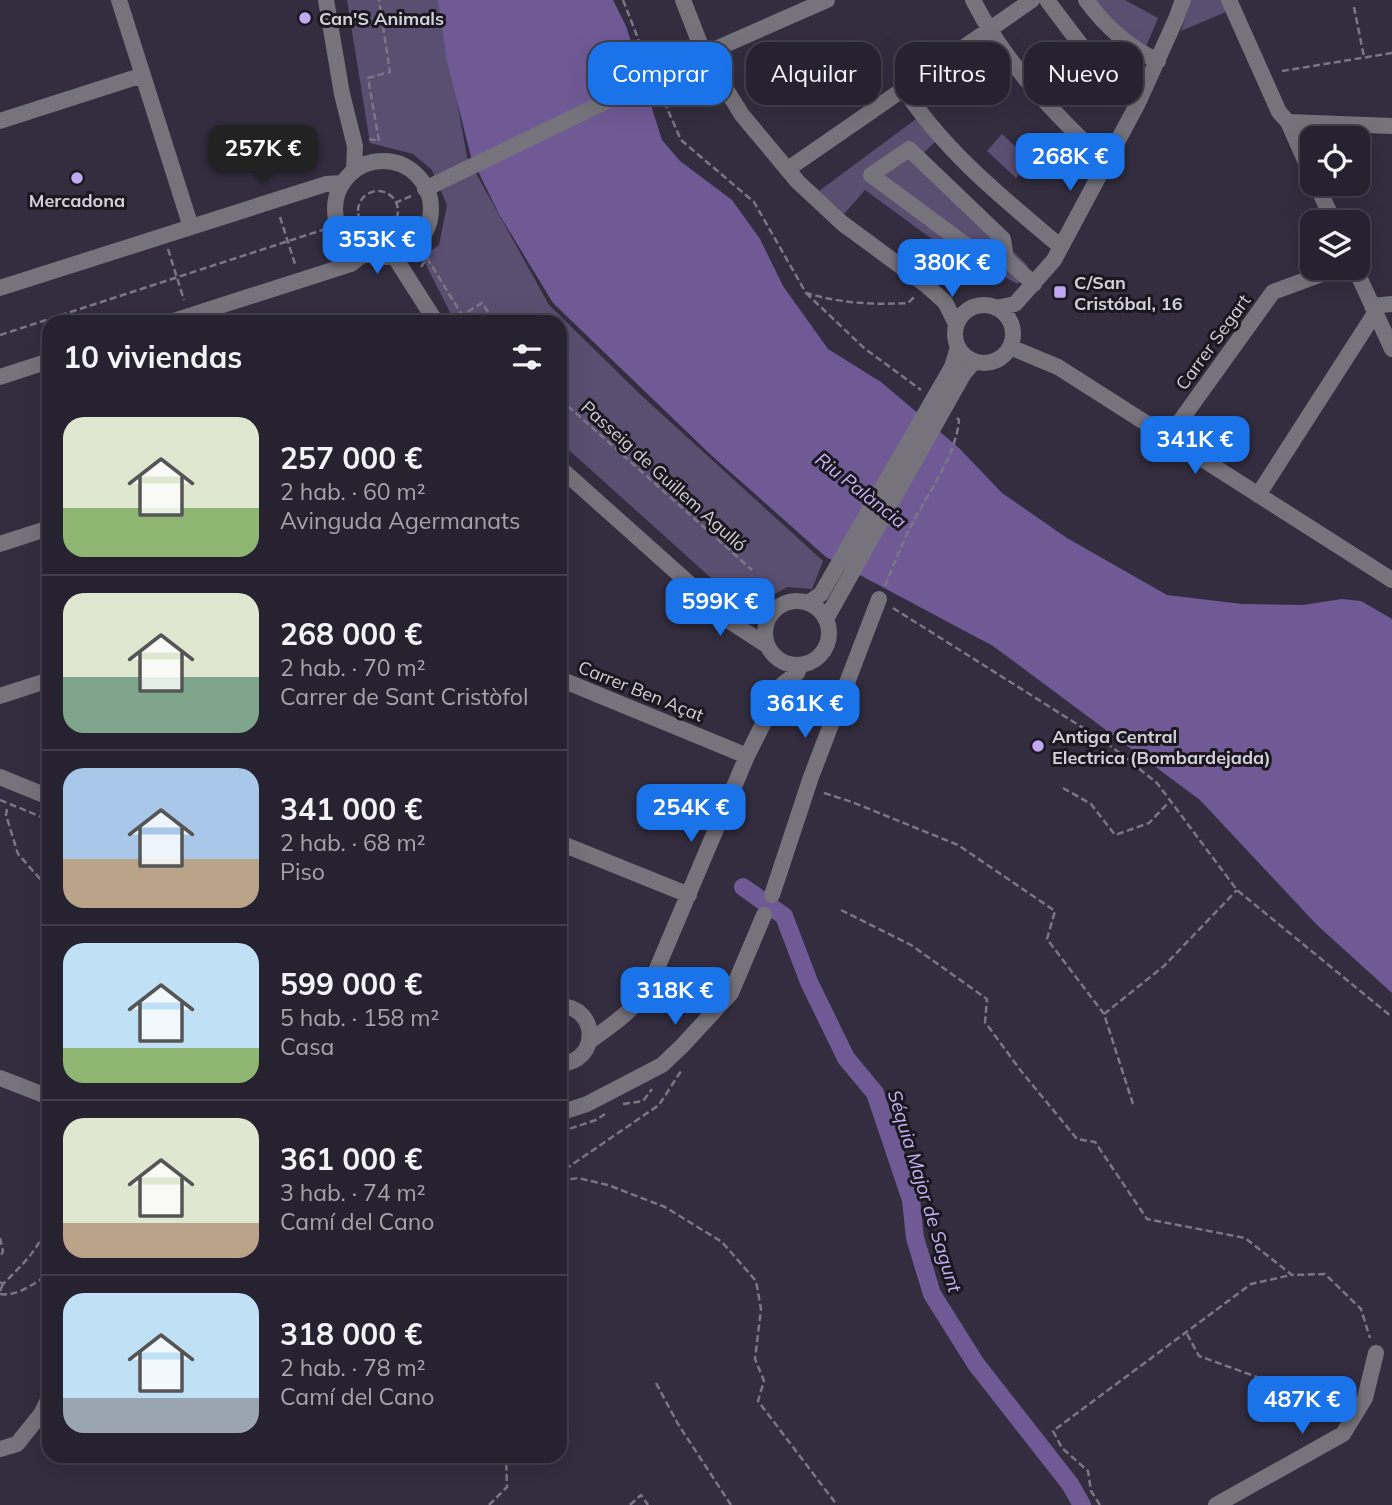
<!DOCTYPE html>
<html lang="es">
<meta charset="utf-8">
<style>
body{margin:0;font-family:Mulish,sans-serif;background:#322f3b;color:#f1f3f6;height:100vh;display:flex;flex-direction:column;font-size:26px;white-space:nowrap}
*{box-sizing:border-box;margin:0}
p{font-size:23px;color:#a4a4aa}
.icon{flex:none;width:38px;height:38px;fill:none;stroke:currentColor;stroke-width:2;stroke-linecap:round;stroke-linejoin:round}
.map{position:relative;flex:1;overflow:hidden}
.side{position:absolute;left:42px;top:315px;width:525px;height:1148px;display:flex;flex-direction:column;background:#26222f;border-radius:21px;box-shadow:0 7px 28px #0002,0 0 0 2px #423f4b}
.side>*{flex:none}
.guide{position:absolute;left:588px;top:42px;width:665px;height:63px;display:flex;gap:14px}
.controls{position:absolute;left:1300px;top:126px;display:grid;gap:14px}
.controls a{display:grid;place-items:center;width:70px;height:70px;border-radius:14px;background:#26222f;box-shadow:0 7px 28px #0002,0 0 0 2px #423f4b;font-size:35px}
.price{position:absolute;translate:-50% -60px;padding:0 16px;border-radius:14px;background:#1a73e8;color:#fff;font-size:23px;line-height:46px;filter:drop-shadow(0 2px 4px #0008)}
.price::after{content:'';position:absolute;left:50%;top:42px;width:21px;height:16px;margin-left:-10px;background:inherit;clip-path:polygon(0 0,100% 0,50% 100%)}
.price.on{background:#222;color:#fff}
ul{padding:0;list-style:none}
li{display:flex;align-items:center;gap:21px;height:175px;padding:0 21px}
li+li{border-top:2px solid #423f4b}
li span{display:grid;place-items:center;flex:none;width:196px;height:140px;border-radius:21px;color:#555}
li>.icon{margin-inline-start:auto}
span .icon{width:84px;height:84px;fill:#fffc;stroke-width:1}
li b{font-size:30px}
h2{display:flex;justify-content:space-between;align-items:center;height:84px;padding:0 21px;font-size:30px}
.pill{padding:0 24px;border-radius:21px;background:#26222f;box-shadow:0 7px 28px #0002,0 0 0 2px #423f4b;font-size:24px;line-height:63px}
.pill.on{background:#1a73e8;color:#fff}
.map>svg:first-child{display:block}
.green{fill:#5b4f71}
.water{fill:#705a96}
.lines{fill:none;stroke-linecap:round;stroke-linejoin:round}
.canal{stroke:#705a96;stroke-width:18}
.path{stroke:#7b7685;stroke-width:2.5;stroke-dasharray:7 3.5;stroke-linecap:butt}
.minor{stroke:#76737c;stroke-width:16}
.minor-bridge{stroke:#76737c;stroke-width:16}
.poi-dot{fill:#c2a8f2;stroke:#1a171f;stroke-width:2.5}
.labels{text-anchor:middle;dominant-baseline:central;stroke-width:6;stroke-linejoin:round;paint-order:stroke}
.poi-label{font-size:18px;font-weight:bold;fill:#d3cfda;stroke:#1a171f;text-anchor:start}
.street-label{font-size:18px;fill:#d3cfda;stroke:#1a171f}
.water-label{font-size:19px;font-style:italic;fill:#c8b0f5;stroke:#1a171f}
</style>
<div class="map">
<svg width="1392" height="1505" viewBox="0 0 1392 1505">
<rect width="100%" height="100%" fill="#332d3f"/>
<path class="green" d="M 347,0 L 439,0 L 467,157 L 549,305 L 643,397 L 823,561 L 812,589 L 787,587 L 770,597 L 742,599 L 720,586 L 560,442 L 560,322 L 455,322 L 422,257 L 439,245 L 447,205 L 432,170 L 413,154 L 370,143 Z
M 1086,0 L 1125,0 L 1158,18 L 1143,54 Z
M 1191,0 L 1223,0 L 1228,11 L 1181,31 Z
M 916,119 L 936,141 L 918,158 L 1028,266 L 1018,284 L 999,274 L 988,280 L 865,190 L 844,214 L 819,191 Z
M 1002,134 L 1031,161 L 1016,178 L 987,151 Z"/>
<path class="water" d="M 438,0 L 613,0 L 626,26 L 662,140 L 680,161 L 732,200 L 760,239 L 783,286 L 828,349 L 881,382 L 959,448 L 1002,493 L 1067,538 L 1167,595 L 1242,604 L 1303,605 L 1342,599 L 1361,601 L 1392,619 L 1392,993 L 1317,925 L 1200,800 L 993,646 L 826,557 L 711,455 L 553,303 L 499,214 L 471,157 L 447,61 Z"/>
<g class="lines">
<path class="canal" d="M 743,887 L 784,916 L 809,982 L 846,1058 L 875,1093 L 911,1200 L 915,1238 L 932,1294 L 976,1364 L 1070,1484 L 1082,1505"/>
<path class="path" d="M 623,0 L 648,64
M 1354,7 L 1364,57
M 1282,71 L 1392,53
M 660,92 L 681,140 L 754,202 L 806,293 C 840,303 872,305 908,303 L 914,297
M 369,139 L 379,141 L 368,78 L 390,72 L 379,0
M358 211a20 20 0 1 1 40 0a20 20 0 1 1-40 0Z
M 395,203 L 411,196
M 280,217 L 295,264
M 168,249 L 184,300
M 421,267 L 427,258 L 462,315 L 482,303 L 495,322
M 806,293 L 864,348 L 921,390
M 0,335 L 359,218
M 560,399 L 752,570
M 885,586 C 893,567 900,548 909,530 C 925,497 956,457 959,420 L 957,418
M 893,608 L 1107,743 L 1157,783 L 1237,890 L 1392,1017
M 1063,788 L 1091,804 L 1115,835 L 1149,823 L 1169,802
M 824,793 L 852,802 L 958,845 L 1055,911 L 1047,939 L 1104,1014
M 0,800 L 49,820
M 7,809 L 6,815 L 18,854 L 49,889
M 841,910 L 911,945 L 987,999 L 985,1022 L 1021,1071 L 1077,1139 L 1095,1142 L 1147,1219 L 1245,1238 L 1292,1275 L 1325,1274 L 1361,1309 L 1370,1338
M 623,1104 L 643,1101 L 652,1089
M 1133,1104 L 1104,1014 L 1164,966 L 1237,890
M 560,1132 L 596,1120 L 605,1114
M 560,1179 L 567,1168 L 659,1105 L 681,1071
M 560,1181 L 578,1178 L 608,1185 L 665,1207 L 722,1242 L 756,1281 L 761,1309 L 755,1359 L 764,1381 L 758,1401 L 837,1505
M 0,1238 L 3,1251 L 0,1258
M 0,1282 L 3,1284 C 21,1266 40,1249 47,1224 C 48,1216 48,1208 49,1201
M 0,1291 L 3,1284
M 0,1294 C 17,1297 35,1283 49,1274
M 1187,1334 L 1199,1356 L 1290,1389 L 1326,1410 L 1333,1420
M 656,1383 L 678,1424 L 731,1505
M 328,1461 L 340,1456
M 489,1505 L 507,1487 L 506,1456
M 630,1505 L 641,1495 L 648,1505
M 1100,1505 L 1091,1491 L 1088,1471 L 1062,1448 L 1053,1431 L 1251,1284 L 1291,1275"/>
<path class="minor" d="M 119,0 L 191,227
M 326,0 L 342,94 L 355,146 L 354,171
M 683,0 L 704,54 L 742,115 L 798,182 L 842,223 L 926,285 L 945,302 L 956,324
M 973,0 C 1005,64 1056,115 1107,164
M 1047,0 C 1074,36 1102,76 1138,103
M 1086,0 C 1105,26 1128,47 1158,61
M 1229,0 L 1279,112 L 1288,122 L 1312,176
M 704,54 L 827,0
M 904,89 C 945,152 1004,199 1061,247
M 0,121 L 143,75
M 1288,122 L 1392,126
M 909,149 L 1003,239 L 1006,259 L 986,260 L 871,175 Z
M335 209a48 48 0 1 1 96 0a48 48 0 1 1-96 0Z
M 788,169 L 1032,0
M 1316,184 L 1334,222
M 394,256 L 436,322
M 1006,259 L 1034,284
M 1355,268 L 1392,349
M 0,288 L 326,184 L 343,183
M955 334a29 29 0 1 1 58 0a29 29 0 1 1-58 0Z
M 1372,306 L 1392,304
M 996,308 L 1015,304 L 1054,260 L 1138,103 L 1176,19 L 1183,0
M 170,322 L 351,264 L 364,254
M 1010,347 L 1058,367 L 1392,580
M 0,377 L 49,361
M 1168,438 L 1273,292 L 1338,268
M 560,468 L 701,594 L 720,615 L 768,646
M 1258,495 L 1375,313
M 0,544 L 49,528
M 710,598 L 737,612 L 770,616
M765 633a32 32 0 1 1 64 0a32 32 0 1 1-64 0Z
M 560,679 L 747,756
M 0,696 L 49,680
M 0,777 L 49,797
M 560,843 L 689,895
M 772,895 L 811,777 L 879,599
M 560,1006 C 599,1007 600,1062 560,1064
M 590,1041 C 613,1024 635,1010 650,985 L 747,756 L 783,684 L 797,673 L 800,666
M 0,1078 L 49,1097
M 560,1113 L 587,1104 L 662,1065 L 682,1046 L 731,993 L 764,915
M 0,1449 L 17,1444 L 41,1414 L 49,1398
M 1216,1505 L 1343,1434 L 1365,1398 L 1376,1353"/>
<path class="minor-bridge" d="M 425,189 L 704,54
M 808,603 L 821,594 L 952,367 L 958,348
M 826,619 L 964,373 L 974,362"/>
</g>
<g class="poi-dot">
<circle cx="305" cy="18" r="7"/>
<circle cx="77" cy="178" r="7"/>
<rect x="1053" y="285" width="14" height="14" rx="3.5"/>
<circle cx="1038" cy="746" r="7"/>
</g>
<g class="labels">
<g class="poi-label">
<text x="319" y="18">Can'S Animals</text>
<text x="77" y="200" text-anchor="middle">Mercadona</text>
<text x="1074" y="282">C/San<tspan x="1074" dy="21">Cristóbal, 16</tspan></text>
<text x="1052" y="736">Antiga Central<tspan x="1052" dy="21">Electrica (Bombardejada)</tspan></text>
</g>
<g class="street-label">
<text transform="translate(1213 342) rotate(-54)">Carrer Segart</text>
<text transform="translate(664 476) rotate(42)">Passeig de Guillem Agulló</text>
<text transform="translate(641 691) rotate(22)">Carrer Ben Açat</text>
</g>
<g class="water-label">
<text transform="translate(861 490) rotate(38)">Riu Palància</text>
<text transform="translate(925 1191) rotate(73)">Séquia Major de Sagunt</text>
</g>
</g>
</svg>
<div class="controls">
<a><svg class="icon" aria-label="locate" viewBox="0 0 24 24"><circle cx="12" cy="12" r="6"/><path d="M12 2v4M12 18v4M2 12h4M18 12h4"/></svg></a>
<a><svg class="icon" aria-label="layers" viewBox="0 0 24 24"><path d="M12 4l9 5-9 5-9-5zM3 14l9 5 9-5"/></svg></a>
</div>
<b class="price on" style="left:263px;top:185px">257K €</b>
<b class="price" style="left:1070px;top:193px">268K €</b>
<b class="price" style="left:377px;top:276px">353K €</b>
<b class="price" style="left:952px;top:299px">380K €</b>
<b class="price" style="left:1195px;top:476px">341K €</b>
<b class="price" style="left:720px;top:638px">599K €</b>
<b class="price" style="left:805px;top:740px">361K €</b>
<b class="price" style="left:691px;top:844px">254K €</b>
<b class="price" style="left:675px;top:1027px">318K €</b>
<b class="price" style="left:1302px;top:1436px">487K €</b>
<div class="guide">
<a class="pill on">Comprar</a>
<a class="pill">Alquilar</a>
<a class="pill">Filtros</a>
<a class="pill">Nuevo</a>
</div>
<section class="side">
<h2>10 viviendas<svg class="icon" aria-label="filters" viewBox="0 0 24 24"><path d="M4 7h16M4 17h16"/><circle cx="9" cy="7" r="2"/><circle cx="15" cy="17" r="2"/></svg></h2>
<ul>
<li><span style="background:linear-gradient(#dfe7d0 65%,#8fb573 0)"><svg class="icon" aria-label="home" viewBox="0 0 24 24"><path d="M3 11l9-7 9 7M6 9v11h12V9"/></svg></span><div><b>257 000 €</b><p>2 hab. · 60 m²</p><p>Avinguda Agermanats</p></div></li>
<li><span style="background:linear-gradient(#dfe7d0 60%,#7fa58c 0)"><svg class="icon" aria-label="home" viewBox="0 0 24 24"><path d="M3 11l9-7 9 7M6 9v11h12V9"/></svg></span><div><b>268 000 €</b><p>2 hab. · 70 m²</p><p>Carrer de Sant Cristòfol</p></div></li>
<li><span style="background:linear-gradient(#a9c7e8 65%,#b9a48a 0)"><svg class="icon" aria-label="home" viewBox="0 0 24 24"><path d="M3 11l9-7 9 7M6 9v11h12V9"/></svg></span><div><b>341 000 €</b><p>2 hab. · 68 m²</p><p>Piso</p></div></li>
<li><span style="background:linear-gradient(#bfe0f5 75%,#8fb573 0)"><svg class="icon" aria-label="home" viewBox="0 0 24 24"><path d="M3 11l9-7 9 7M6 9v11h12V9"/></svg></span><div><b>599 000 €</b><p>5 hab. · 158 m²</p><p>Casa</p></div></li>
<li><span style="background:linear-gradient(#dfe7d0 75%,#b9a48a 0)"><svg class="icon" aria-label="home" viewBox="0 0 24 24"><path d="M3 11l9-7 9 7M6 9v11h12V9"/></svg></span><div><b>361 000 €</b><p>3 hab. · 74 m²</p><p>Camí del Cano</p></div></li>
<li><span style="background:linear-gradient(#bfe0f5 75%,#9aa5b1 0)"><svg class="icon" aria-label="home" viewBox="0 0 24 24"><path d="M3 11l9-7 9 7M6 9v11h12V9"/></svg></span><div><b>318 000 €</b><p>2 hab. · 78 m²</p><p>Camí del Cano</p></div></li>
</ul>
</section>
</div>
